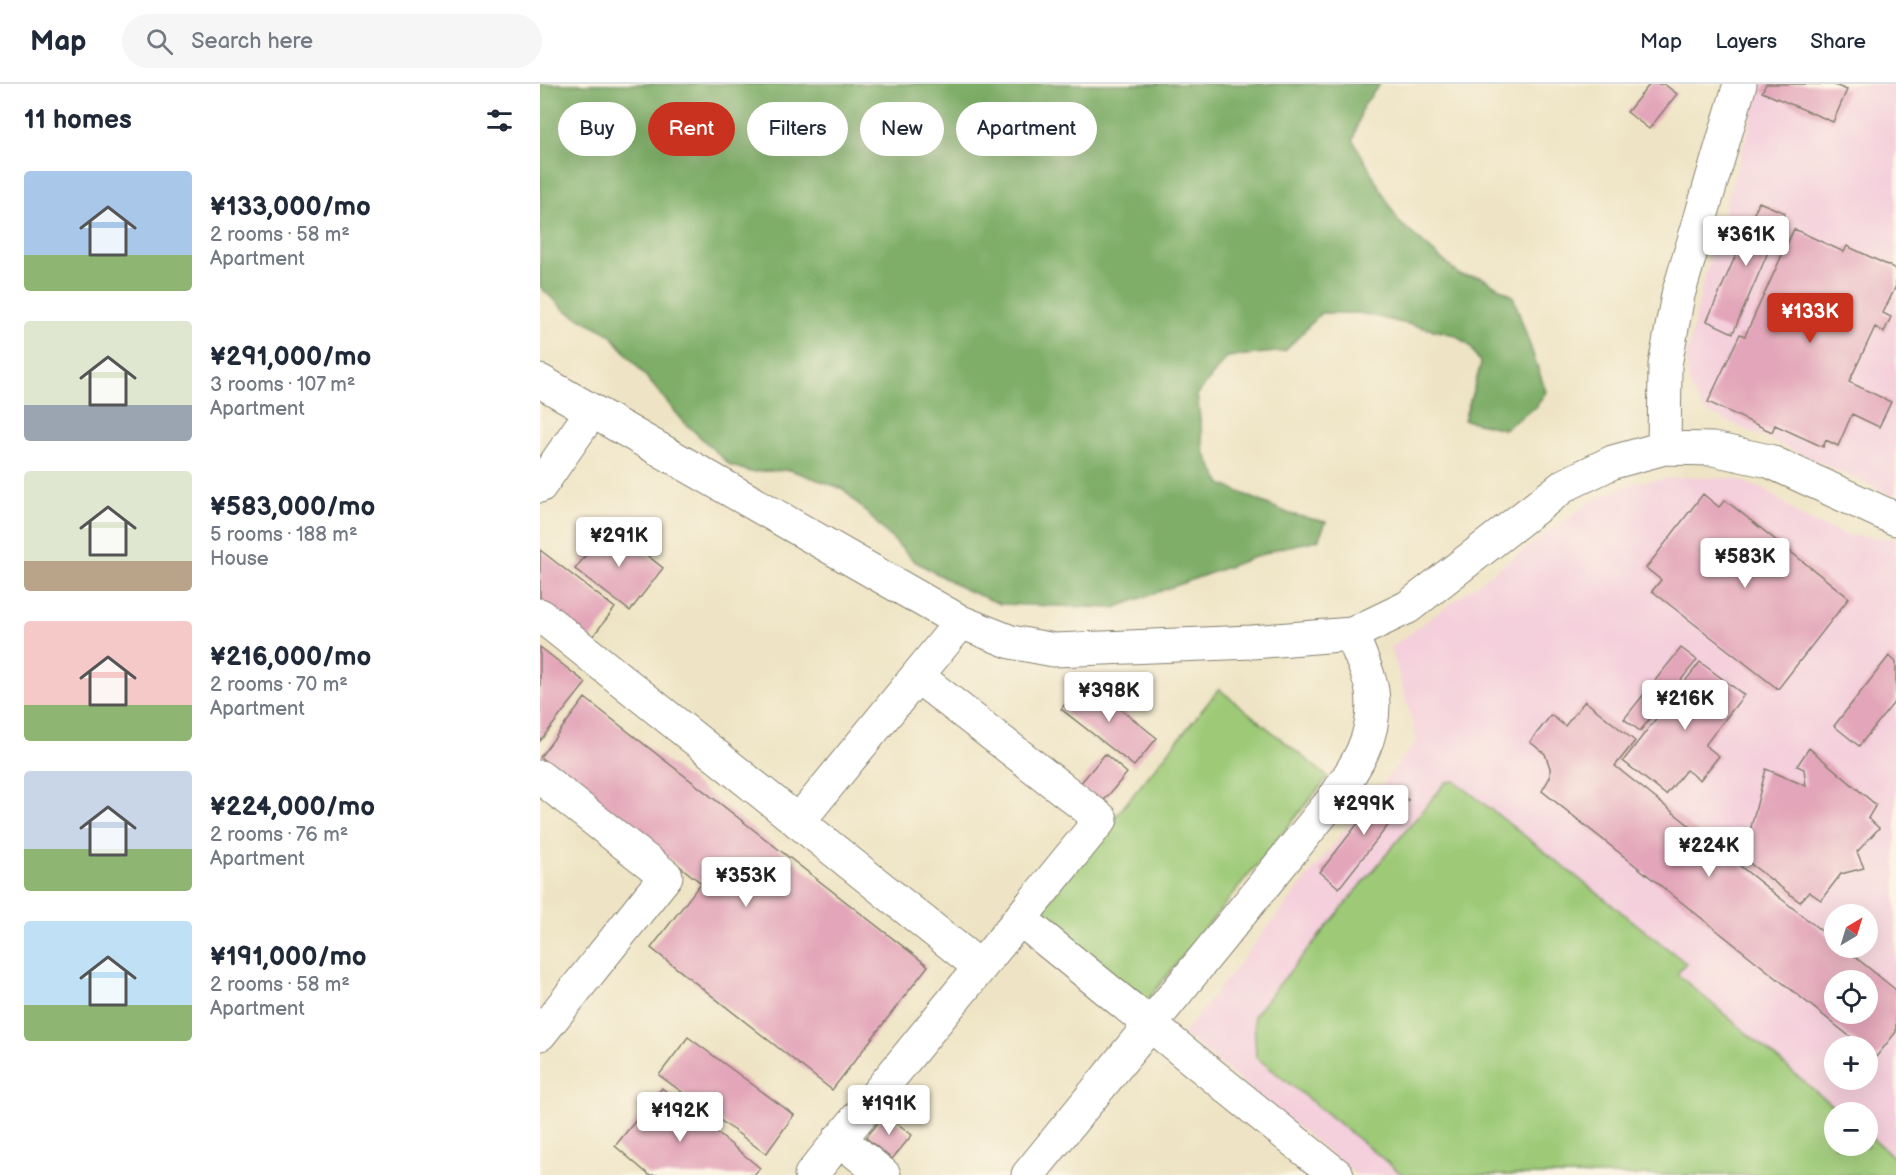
<!DOCTYPE html>
<meta charset="utf-8">
<style>
body{margin:0;font-family:"Balsamiq Sans",sans-serif;background:#f6f6f7;color:#1f2937;height:100vh;display:flex;flex-direction:column;font-size:22px;white-space:nowrap}
*{box-sizing:border-box;margin:0}
p{font-size:20px;color:#747a83}
.icon{flex:none;width:33px;height:33px;fill:none;stroke:currentColor;stroke-width:2;stroke-linecap:round;stroke-linejoin:round}
.map{position:relative;flex:1;overflow:hidden}
.drawer{display:flex;flex-direction:column;background:#fff;width:540px}
.drawer>*{flex:none}
.top-card{position:absolute;left:18px;top:18px;width:570px;height:54px;display:flex;gap:12px}
.needle{width:39px;rotate:38deg}
.controls{position:absolute;left:1284px;top:820px;display:grid;gap:12px}
.controls a{display:grid;place-items:center;width:54px;height:54px;border-radius:50%;background:#fff;box-shadow:0 6px 24px #0002;font-size:30px}
.price{position:absolute;translate:-50% -51px;padding:0 14px;border-radius:6px;background:#fff;color:#222;font-size:20px;line-height:39px;filter:drop-shadow(0 2px 3px #0008)}
.price::after{content:'';position:absolute;left:50%;top:36px;width:18px;height:14px;margin-left:-9px;background:inherit;clip-path:polygon(0 0,100% 0,50% 100%)}
.price.on{background:#c8321e;color:#fff}
ul{padding:0;list-style:none}
li{display:flex;align-items:center;gap:18px;height:150px;padding:0 24px}
li span{display:grid;place-items:center;flex:none;width:168px;height:120px;border-radius:6px;color:#555}
li>.icon{margin-inline-start:auto}
span .icon{width:72px;height:72px;fill:#fffc;stroke-width:1}
li b{font-size:26px}
h2{display:flex;justify-content:space-between;align-items:center;height:72px;padding:0 24px;font-size:26px}
.pill{padding:0 21px;border-radius:27px;background:#fff;box-shadow:0 6px 24px #0002;font-size:21px;line-height:54px}
.pill.on{background:#c8321e;color:#fff}
header{display:flex;align-items:center;gap:36px;box-sizing:border-box;height:84px;padding:0 30px;background:#fff;border-bottom:2px solid #e0e1e3}
header strong{font-size:28px}
nav{display:flex;gap:33px;margin-inline-start:auto;font-size:21px}
.search{width:420px;height:54px;background:#f6f6f7;display:flex;align-items:center;gap:15px;box-sizing:border-box;padding:0 21px;border-radius:33px;color:#747a83;font-size:22px}
main{display:flex;flex:1;min-height:0}
.map>svg:first-child{display:block}
.built{fill:#f4cfdc;fill-rule:evenodd}
.green{fill:#9eca78;stroke:#5d734a;stroke-width:1.5}
.forest{fill:#7eae68;stroke:#4d6542;stroke-width:1.5}
.building{fill:#e3a5b9;fill-rule:evenodd}
.lines{fill:none;stroke-linecap:round;stroke-linejoin:round}
.minor-casing{stroke:#858070;stroke-width:35}
.minor{stroke:#fff;stroke-width:33}
</style>
<header>
<strong>Map</strong>
<div class="search"><svg class="icon" aria-label="search" viewBox="0 0 24 24"><circle cx="10" cy="10" r="6"/><path d="M15 15l6 6"/></svg>Search here</div>
<nav><a>Map</a><a>Layers</a><a>Share</a></nav>
</header>
<main>
<section class="drawer">
<h2>11 homes<svg class="icon" aria-label="filters" viewBox="0 0 24 24"><path d="M4 7h16M4 17h16"/><circle cx="9" cy="7" r="2"/><circle cx="15" cy="17" r="2"/></svg></h2>
<ul>
<li><span style="background:linear-gradient(#a9c7e8 70%,#8fb573 0)"><svg class="icon" aria-label="home" viewBox="0 0 24 24"><path d="M3 11l9-7 9 7M6 9v11h12V9"/></svg></span><div><b>¥133,000/mo</b><p>2 rooms · 58 m²</p><p>Apartment</p></div></li>
<li><span style="background:linear-gradient(#dfe7d0 70%,#9aa5b1 0)"><svg class="icon" aria-label="home" viewBox="0 0 24 24"><path d="M3 11l9-7 9 7M6 9v11h12V9"/></svg></span><div><b>¥291,000/mo</b><p>3 rooms · 107 m²</p><p>Apartment</p></div></li>
<li><span style="background:linear-gradient(#dfe7d0 75%,#b9a48a 0)"><svg class="icon" aria-label="home" viewBox="0 0 24 24"><path d="M3 11l9-7 9 7M6 9v11h12V9"/></svg></span><div><b>¥583,000/mo</b><p>5 rooms · 188 m²</p><p>House</p></div></li>
<li><span style="background:linear-gradient(#f6c9c9 70%,#8fb573 0)"><svg class="icon" aria-label="home" viewBox="0 0 24 24"><path d="M3 11l9-7 9 7M6 9v11h12V9"/></svg></span><div><b>¥216,000/mo</b><p>2 rooms · 70 m²</p><p>Apartment</p></div></li>
<li><span style="background:linear-gradient(#c9d6e8 65%,#8fb573 0)"><svg class="icon" aria-label="home" viewBox="0 0 24 24"><path d="M3 11l9-7 9 7M6 9v11h12V9"/></svg></span><div><b>¥224,000/mo</b><p>2 rooms · 76 m²</p><p>Apartment</p></div></li>
<li><span style="background:linear-gradient(#bfe0f5 70%,#8fb573 0)"><svg class="icon" aria-label="home" viewBox="0 0 24 24"><path d="M3 11l9-7 9 7M6 9v11h12V9"/></svg></span><div><b>¥191,000/mo</b><p>2 rooms · 58 m²</p><p>Apartment</p></div></li>
</ul>
</section>
<div class="map">
<svg width="1356" height="1091" viewBox="0 0 1356 1091">
<rect width="100%" height="100%" fill="#fcf5e5"/>
<filter id="ink" filterUnits="userSpaceOnUse"><feTurbulence type="fractalNoise" baseFrequency=".0167" numOctaves="2"/><feDisplacementMap in="SourceGraphic" scale="12" xChannelSelector="R" yChannelSelector="G"/><feConvolveMatrix kernelMatrix="1 2 1 2 8 2 1 2 1" color-interpolation-filters="sRGB"/></filter>
<filter id="wash" filterUnits="userSpaceOnUse"><feTurbulence type="fractalNoise" baseFrequency=".008" numOctaves="4" result="noise"/><feDisplacementMap in="SourceGraphic" scale="24" xChannelSelector="R" yChannelSelector="G"/><feGaussianBlur stdDeviation="1.35" result="paint"/><feColorMatrix in="noise" values="0 0 0 0 0 0 0 0 0 0 0 0 0 0 0 0 0 1.4 0 .05"/><feComposite in="paint" operator="in"/></filter>
<g filter="url(#wash)">
<rect width="100%" height="100%" fill="#eee4c5"/>
<path class="built" d="M 1222,0 L 1356,0 L 1356,413 L 1163,326 L 1150,302 L 1146,275 L 1167,183 Z
M 1146,393 L 1195,395 L 1228,407 L 1263,434 L 1305,451 L 1356,455 L 1356,1091 L 817,1091 L 643,950 L 877,656 L 851,563 L 1051,417 L 1095,398 ZM 1294,831 L 1328,831 L 1328,864 L 1294,864 ZM 1294,897 L 1328,897 L 1328,930 L 1294,930 ZM 1294,963 L 1328,963 L 1328,996 L 1294,996 ZM 1294,1029 L 1328,1029 L 1328,1062 L 1294,1062 Z"/>
<path class="green" d="M 679,605 L 788,693 L 604,920 L 495,832 Z
M 915,697 L 1146,879 L 1137,890 L 1301,1029 L 1294,1029 L 1294,1062 L 1328,1062 L 1328,1051 L 1356,1075 L 1356,1091 L 863,1091 L 716,973 L 714,931 L 906,698 Z"/>
<path class="forest" d="M 0,0 L 840,0 L 823,22 L 813,56 L 859,138 L 920,191 L 941,193 L 973,212 L 1006,308 L 996,323 L 964,345 L 924,336 L 941,280 L 930,262 L 915,251 L 820,229 L 781,229 L 745,267 L 687,273 L 657,311 L 664,367 L 681,400 L 750,430 L 786,438 L 778,456 L 740,464 L 574,524 L 460,520 L 424,505 L 374,477 L 303,405 L 250,386 L 210,388 L 190,381 L 143,337 L 70,250 L 26,227 L 0,203 Z"/>
<g id="blocks">
<path class="building" d="M 1110,0 L 1124,0 L 1137,10 L 1109,45 L 1087,28 Z
M 1226,0 L 1292,0 L 1307,6 L 1293,38 L 1222,8 Z
M 1219,118 L 1245,129 L 1193,249 L 1167,237 Z
M 1254,145 L 1304,168 L 1307,162 L 1356,185 L 1356,202 L 1343,229 L 1351,233 L 1344,248 L 1335,243 L 1309,298 L 1351,318 L 1339,343 L 1312,330 L 1298,362 L 1286,356 L 1283,363 L 1235,341 L 1232,348 L 1168,318 L 1200,250 L 1205,252 Z
M 1163,410 L 1179,423 L 1185,416 L 1309,514 L 1238,605 L 1112,507 L 1121,496 L 1106,484 Z
M 69,441 L 123,484 L 90,527 L 35,485 Z
M 0,466 L 75,524 L 49,557 L 0,519 Z
M 0,563 L 46,599 L 0,657 Z
M 1141,564 L 1157,576 L 1100,647 L 1084,635 Z
M 1349,572 L 1356,578 L 1356,616 L 1319,662 L 1294,642 Z
M 1160,578 L 1204,611 L 1165,661 L 1179,672 L 1160,696 L 1146,686 L 1126,711 L 1083,677 Z
M 544,596 L 617,654 L 594,682 L 521,625 Z
M 45,614 L 388,882 L 292,1006 L 111,864 L 161,799 L 0,673 Z
M 1045,617 L 1095,657 L 1075,682 L 1294,857 L 1294,864 L 1304,864 L 1356,906 L 1356,948 L 1336,973 L 1328,966 L 1328,963 L 1323,963 L 1002,707 L 1010,693 L 1010,684 L 1005,670 L 990,658 L 1011,631 L 1025,642 ZM 1294,897 L 1328,897 L 1328,930 L 1294,930 Z
M 1269,664 L 1336,721 L 1328,734 L 1339,744 L 1317,768 L 1324,784 L 1301,790 L 1281,816 L 1269,808 L 1260,818 L 1203,774 L 1226,685 L 1266,702 L 1264,685 L 1257,682 Z
M 565,670 L 587,689 L 561,720 L 539,701 Z
M 848,701 L 868,716 L 799,804 L 780,788 Z
M 148,953 L 254,1031 L 226,1070 L 119,991 Z
M 122,1004 L 220,1084 L 214,1091 L 109,1091 L 75,1062 Z
M 345,1030 L 372,1051 L 352,1075 L 326,1054 Z"/>
</g>
</g>
<g filter="url(#ink)">
<use href="#blocks" fill-opacity="0" stroke="#858070" stroke-width="1.5"/>
<g class="lines">
<g class="minor-casing">
<path id="minor" d="M 0,297 L 421,538 L 471,558 L 514,566 L 712,558 L 812,550 L 868,523 L 1025,401 L 1073,378 L 1124,364 L 1173,365 L 1229,377 L 1356,435
M 1124,364 L 1125,281 L 1138,211 L 1200,0
M 0,402 L 52,327
M 0,531 L 440,883
M 0,693 L 126,792 L 0,950
M 258,738 L 421,538
M 480,835 C 586,920 690,1007 797,1091
M 299,1055 L 344,1091
M 271,1091 L 561,735 L 377,592
M 488,1091 L 792,717 C 816,683 838,651 832,607 C 829,588 818,568 812,550"/>
</g>
<use href="#minor" class="minor"/>
</g>
</g>
</svg>
<div class="controls">
<a><svg class="needle" viewBox="-14 -14 28 28"><path d="M0-13l5 13h-10z" fill="#e53935"/><path d="M0 13l5-13h-10z" fill="#747a83"/></svg></a>
<a><svg class="icon" aria-label="locate" viewBox="0 0 24 24"><circle cx="12" cy="12" r="6"/><path d="M12 2v4M12 18v4M2 12h4M18 12h4"/></svg></a>
<a>+</a>
<a>−</a>
</div>
<b class="price" style="left:1206px;top:183px">¥361K</b>
<b class="price on" style="left:1270px;top:260px">¥133K</b>
<b class="price" style="left:79px;top:484px">¥291K</b>
<b class="price" style="left:1205px;top:505px">¥583K</b>
<b class="price" style="left:569px;top:639px">¥398K</b>
<b class="price" style="left:1145px;top:647px">¥216K</b>
<b class="price" style="left:824px;top:752px">¥299K</b>
<b class="price" style="left:1169px;top:794px">¥224K</b>
<b class="price" style="left:206px;top:824px">¥353K</b>
<b class="price" style="left:349px;top:1052px">¥191K</b>
<b class="price" style="left:140px;top:1059px">¥192K</b>
<div class="top-card">
<a class="pill">Buy</a>
<a class="pill on">Rent</a>
<a class="pill">Filters</a>
<a class="pill">New</a>
<a class="pill">Apartment</a>
</div>
</div>
</main>
